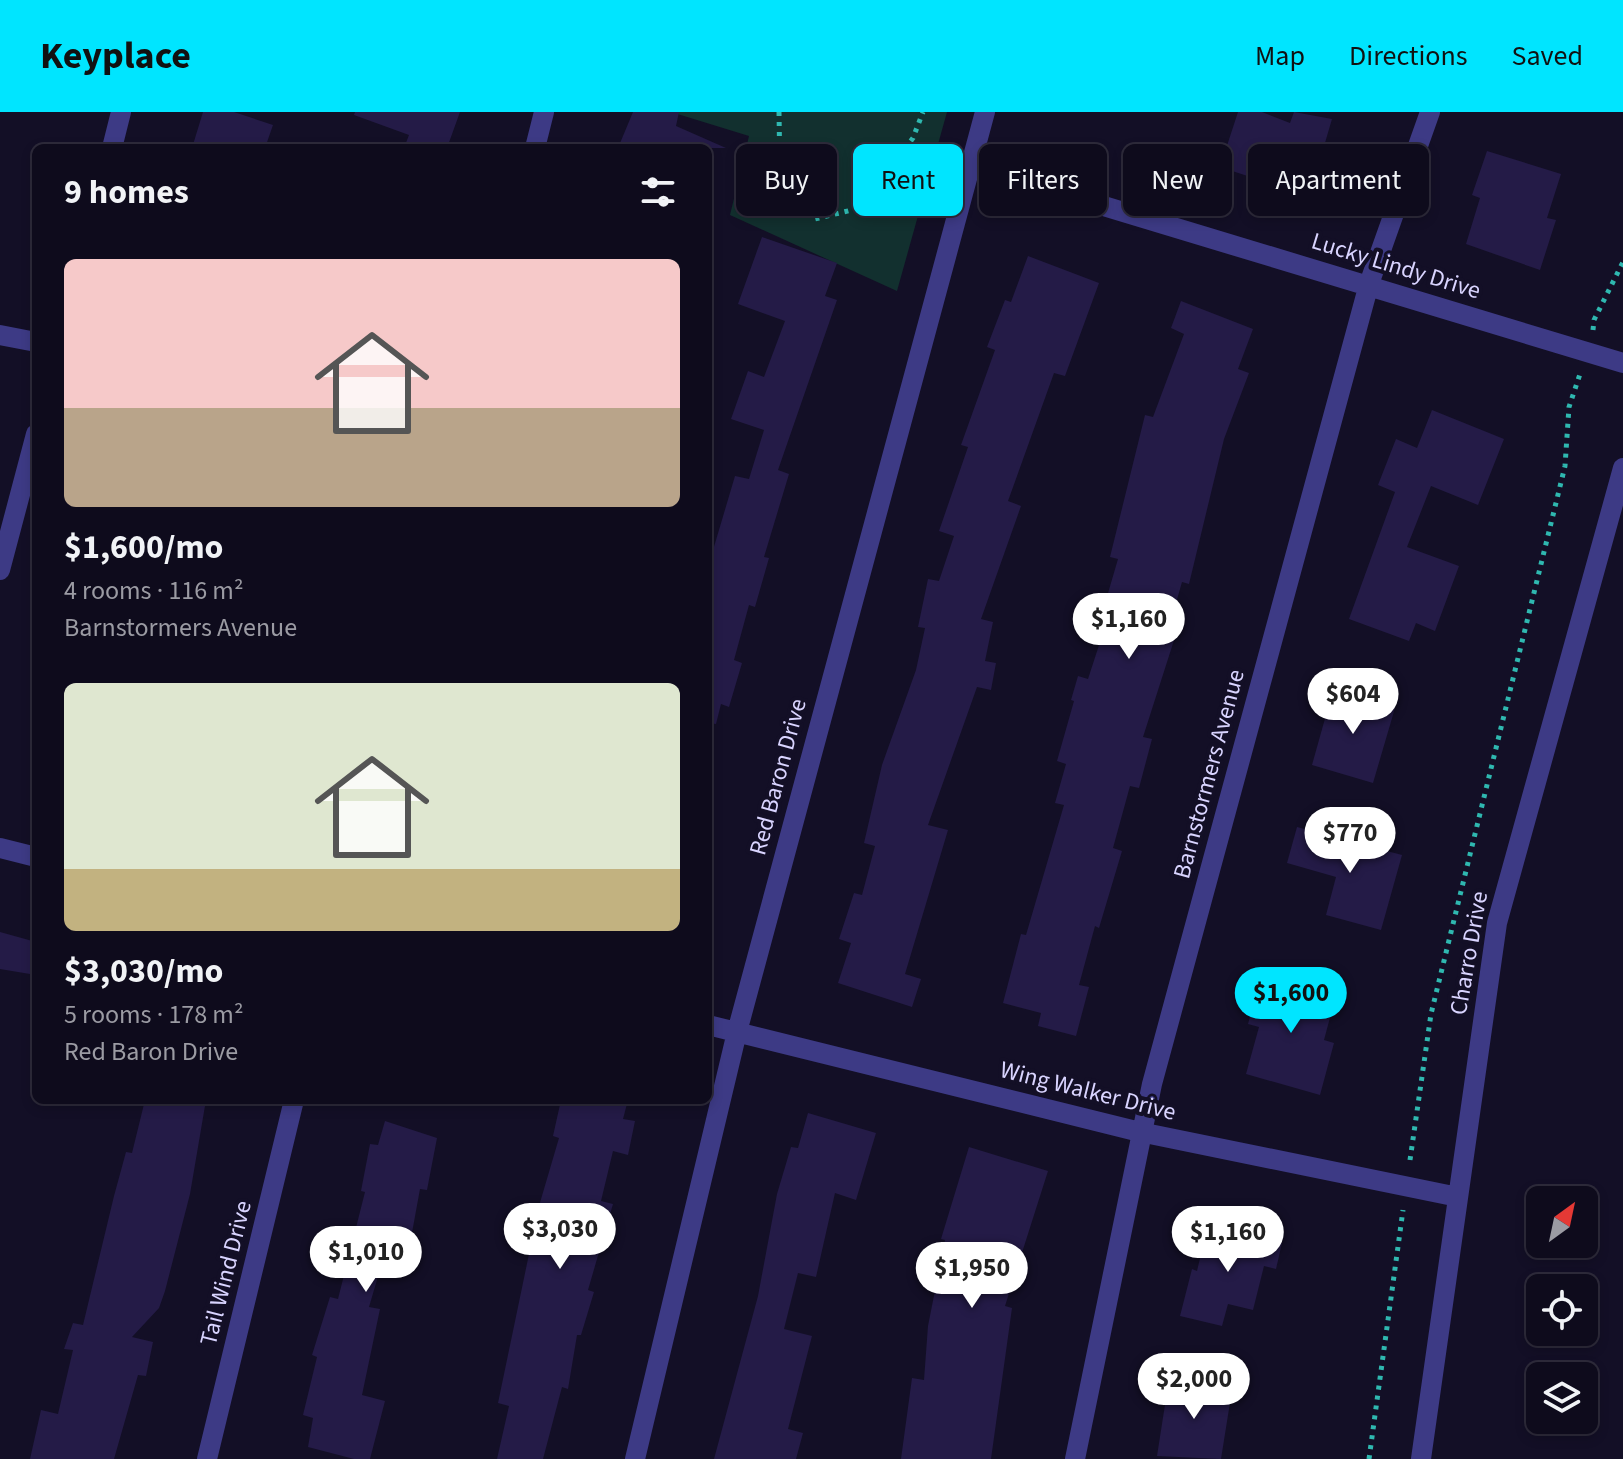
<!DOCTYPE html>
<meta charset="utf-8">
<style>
body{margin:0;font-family:"Source Sans 3",sans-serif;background:#1c1929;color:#f1f3f6;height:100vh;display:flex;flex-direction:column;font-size:30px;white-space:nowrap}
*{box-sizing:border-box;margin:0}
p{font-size:26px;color:#9b9ba3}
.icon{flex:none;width:44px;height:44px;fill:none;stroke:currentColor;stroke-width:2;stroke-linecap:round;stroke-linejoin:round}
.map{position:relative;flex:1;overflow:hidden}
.side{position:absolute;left:32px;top:32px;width:680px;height:960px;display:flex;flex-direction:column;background:#0e0b1c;border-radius:12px;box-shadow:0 4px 12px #0003,0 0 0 2px #2e2b3b}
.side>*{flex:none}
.top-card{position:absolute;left:736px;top:32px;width:760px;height:72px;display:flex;gap:16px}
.needle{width:52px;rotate:33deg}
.fabs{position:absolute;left:1526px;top:1074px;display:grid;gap:16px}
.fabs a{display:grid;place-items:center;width:72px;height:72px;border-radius:12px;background:#0e0b1c;box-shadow:0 4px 12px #0003,0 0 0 2px #2e2b3b;font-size:40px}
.price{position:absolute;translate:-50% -68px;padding:0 18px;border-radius:28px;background:#fff;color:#222;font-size:26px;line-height:52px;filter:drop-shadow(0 2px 4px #0008)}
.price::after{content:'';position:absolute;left:50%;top:48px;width:24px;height:18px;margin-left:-12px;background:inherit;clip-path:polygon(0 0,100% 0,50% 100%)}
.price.active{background:#00e5ff;color:#111}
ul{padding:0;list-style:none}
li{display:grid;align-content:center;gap:16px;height:424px;padding:0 32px}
li span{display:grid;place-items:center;height:248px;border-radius:12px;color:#555}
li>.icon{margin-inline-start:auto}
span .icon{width:144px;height:144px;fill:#fffc;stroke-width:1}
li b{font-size:34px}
h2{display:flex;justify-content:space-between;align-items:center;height:96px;padding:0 32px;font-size:34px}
.tag{padding:0 28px;border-radius:12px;background:#0e0b1c;box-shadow:0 4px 12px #0003,0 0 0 2px #2e2b3b;font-size:28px;line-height:72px}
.tag.active{background:#00e5ff;color:#111}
header{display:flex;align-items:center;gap:48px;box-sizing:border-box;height:112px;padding:0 40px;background:#00e5ff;color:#111}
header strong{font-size:38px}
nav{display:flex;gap:44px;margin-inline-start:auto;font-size:28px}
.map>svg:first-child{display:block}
.green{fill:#12302f}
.building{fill:#241b47}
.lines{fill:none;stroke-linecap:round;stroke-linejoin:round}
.path{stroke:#2fb8b0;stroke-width:5;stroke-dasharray:4 6;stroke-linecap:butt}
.minor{stroke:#3d3a85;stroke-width:20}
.labels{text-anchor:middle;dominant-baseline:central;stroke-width:8;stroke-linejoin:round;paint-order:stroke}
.street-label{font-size:24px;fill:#d9d4ff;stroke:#130f26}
</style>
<header>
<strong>Keyplace</strong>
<nav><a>Map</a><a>Directions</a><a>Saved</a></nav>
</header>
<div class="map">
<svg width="1623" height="1347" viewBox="0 0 1623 1347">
<rect width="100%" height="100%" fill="#130f26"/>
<path class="green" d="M 671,0 L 947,0 L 897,179 L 730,103 L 749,24 Z"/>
<path class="building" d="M 203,0 L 234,0 L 273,13 L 265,36 L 192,36 Z
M 355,0 L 460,0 L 447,36 L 404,36 L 409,23 L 354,3 Z
M 633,0 L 679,0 L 676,14 L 726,36 L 618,36 Z
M 1238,0 L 1262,0 L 1290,11 L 1294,0 L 1332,7 L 1317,58 L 1308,56 L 1307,66 L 1299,68 L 1297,80 L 1220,55 Z
M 1487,39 L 1561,62 L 1547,106 L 1556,108 L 1540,158 L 1466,132 L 1480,86 L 1472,83 Z
M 762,125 L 837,151 L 825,184 L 837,188 L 778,358 L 789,362 L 764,445 L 769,446 L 755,495 L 749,493 L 734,548 L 742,551 L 729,595 L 721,592 L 716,612 L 708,611 L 708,455 L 735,364 L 749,367 L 764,318 L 731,307 L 748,259 L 764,265 L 785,209 L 738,192 Z
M 1028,144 L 1099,171 L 1065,264 L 1054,261 L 1008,389 L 1021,394 L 981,507 L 993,510 L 985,549 L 996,551 L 991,578 L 977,575 L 928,713 L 948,718 L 905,862 L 921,867 L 912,895 L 838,871 L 851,831 L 839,827 L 854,781 L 862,783 L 875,734 L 864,731 L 882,653 L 916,558 L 925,516 L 918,515 L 928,467 L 939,469 L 954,424 L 939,419 L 968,335 L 961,333 L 995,238 L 987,235 L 1005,188 L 1011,190 Z
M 1181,189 L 1253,217 L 1238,257 L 1249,261 L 1224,327 L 1189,472 L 1182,470 L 1168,519 L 1176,522 L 1143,625 L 1152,627 L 1139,676 L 1130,674 L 1113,736 L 1122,739 L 1099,816 L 1095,814 L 1079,873 L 1089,875 L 1076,924 L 1038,914 L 1041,901 L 1003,891 L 1021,822 L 1026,823 L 1064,693 L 1055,691 L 1066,652 L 1057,649 L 1074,589 L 1071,588 L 1078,564 L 1088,567 L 1113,490 L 1106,488 L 1118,447 L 1110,445 L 1145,303 L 1153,305 L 1184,222 L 1171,216 Z
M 1432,298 L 1504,327 L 1478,393 L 1431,374 L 1407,435 L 1459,454 L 1435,519 L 1416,511 L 1409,529 L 1349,507 L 1395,380 L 1378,373 L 1396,327 L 1417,336 Z
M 1333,578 L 1395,596 L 1373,671 L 1312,653 Z
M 1297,715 L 1402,743 L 1381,818 L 1326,803 L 1336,765 L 1287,751 Z
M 0,820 L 36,830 L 36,863 L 0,857 Z
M 1261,863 L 1336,883 L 1324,928 L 1334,931 L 1320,983 L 1246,962 L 1259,915 L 1248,912 Z
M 145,988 L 206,988 L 190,1082 L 165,1179 L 159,1196 L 132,1225 L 153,1230 L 146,1264 L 138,1263 L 114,1347 L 30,1347 L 41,1298 L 58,1302 L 73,1238 L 64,1237 L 73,1211 L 83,1213 L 114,1084 L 126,1040 L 132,1041 Z
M 561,988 L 628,988 L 623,1007 L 635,1009 L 628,1043 L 613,1039 L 601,1089 L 613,1092 L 588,1178 L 594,1180 L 581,1223 L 577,1223 L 568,1277 L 562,1275 L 543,1347 L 497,1347 L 509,1294 L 498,1291 L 539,1094 L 559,1026 L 553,1024 Z
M 808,1001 L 876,1021 L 856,1088 L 835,1081 L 816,1165 L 798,1161 L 784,1217 L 812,1224 L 788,1317 L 803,1321 L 796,1347 L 714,1347 L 758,1184 L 777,1082 L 791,1035 L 798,1036 Z
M 385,1009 L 437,1026 L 427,1078 L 420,1077 L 407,1148 L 384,1144 L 369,1195 L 380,1197 L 362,1283 L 385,1289 L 370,1347 L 354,1347 L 308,1335 L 313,1306 L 303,1303 L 317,1245 L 312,1243 L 330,1185 L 338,1187 L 365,1080 L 361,1079 L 370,1032 L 378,1033 Z
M 969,1035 L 1048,1059 L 1005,1194 L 1012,1196 L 991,1347 L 901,1347 L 912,1266 L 924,1268 L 928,1214 L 945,1128 L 941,1127 Z
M 1208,1112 L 1282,1131 L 1276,1157 L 1264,1154 L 1253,1198 L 1228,1192 L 1222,1214 L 1180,1204 L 1192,1157 L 1197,1159 Z
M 1169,1267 L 1232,1278 L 1221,1347 L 1157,1344 Z"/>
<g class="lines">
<path class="path" d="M 779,0 L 780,65 L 815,107 L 860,96 L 913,26 L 923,0
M 879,72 L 903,74 L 930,105
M 1593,218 L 1594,208 L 1623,150
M 1410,1048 L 1431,902 L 1565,354 L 1569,295 L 1580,262
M 1369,1347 L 1403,1098"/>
<path class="minor" d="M 112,36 L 121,0
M 535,36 L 544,0
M 968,53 L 1623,251
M 0,223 L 36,230
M 0,458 L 36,322
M 0,736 L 36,745
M 708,913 L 1140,1020 L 1458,1085
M 207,1347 L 294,988
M 635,1347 L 737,920 L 985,0
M 1075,1347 L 1152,972 L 1369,172 L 1430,0
M 1421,1347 L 1497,811 L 1623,356"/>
</g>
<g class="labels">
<g class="street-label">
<text transform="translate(1396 154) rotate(17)">Lucky Lindy Drive</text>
<text transform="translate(1209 662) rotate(-75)">Barnstormers Avenue</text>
<text transform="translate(778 665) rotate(-75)">Red Baron Drive</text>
<text transform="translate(1469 841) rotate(-80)">Charro Drive</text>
<text transform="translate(1088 979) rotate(14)">Wing Walker Drive</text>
<text transform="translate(226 1161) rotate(-76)">Tail Wind Drive</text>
</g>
</g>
</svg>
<div class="fabs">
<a><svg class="needle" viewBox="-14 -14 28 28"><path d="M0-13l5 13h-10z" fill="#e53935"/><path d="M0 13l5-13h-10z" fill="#9b9ba3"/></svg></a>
<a><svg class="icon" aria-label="locate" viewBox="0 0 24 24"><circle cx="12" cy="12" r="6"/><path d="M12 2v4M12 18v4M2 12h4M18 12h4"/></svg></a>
<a><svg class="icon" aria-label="layers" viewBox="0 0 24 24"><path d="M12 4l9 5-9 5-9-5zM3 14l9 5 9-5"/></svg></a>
</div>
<b class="price" style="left:1129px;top:549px">$1,160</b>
<b class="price" style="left:1353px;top:624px">$604</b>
<b class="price" style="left:1350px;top:763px">$770</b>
<b class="price active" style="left:1291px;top:923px">$1,600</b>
<b class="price" style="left:560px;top:1159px">$3,030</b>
<b class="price" style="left:1228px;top:1162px">$1,160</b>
<b class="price" style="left:366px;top:1182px">$1,010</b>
<b class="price" style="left:972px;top:1198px">$1,950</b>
<b class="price" style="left:1194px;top:1309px">$2,000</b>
<div class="top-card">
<a class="tag">Buy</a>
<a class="tag active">Rent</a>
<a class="tag">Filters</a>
<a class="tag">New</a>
<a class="tag">Apartment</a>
</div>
<section class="side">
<h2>9 homes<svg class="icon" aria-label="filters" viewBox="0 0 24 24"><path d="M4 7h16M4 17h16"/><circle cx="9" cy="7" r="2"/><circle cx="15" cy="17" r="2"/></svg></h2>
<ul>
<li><span style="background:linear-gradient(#f6c9c9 60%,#b9a48a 0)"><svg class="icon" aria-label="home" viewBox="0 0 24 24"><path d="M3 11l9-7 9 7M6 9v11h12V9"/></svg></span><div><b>$1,600/mo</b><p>4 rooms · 116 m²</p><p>Barnstormers Avenue</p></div></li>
<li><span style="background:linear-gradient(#dfe7d0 75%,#c2b280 0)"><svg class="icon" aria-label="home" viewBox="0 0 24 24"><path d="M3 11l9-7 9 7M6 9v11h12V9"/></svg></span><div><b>$3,030/mo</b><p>5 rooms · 178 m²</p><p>Red Baron Drive</p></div></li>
</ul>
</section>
</div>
